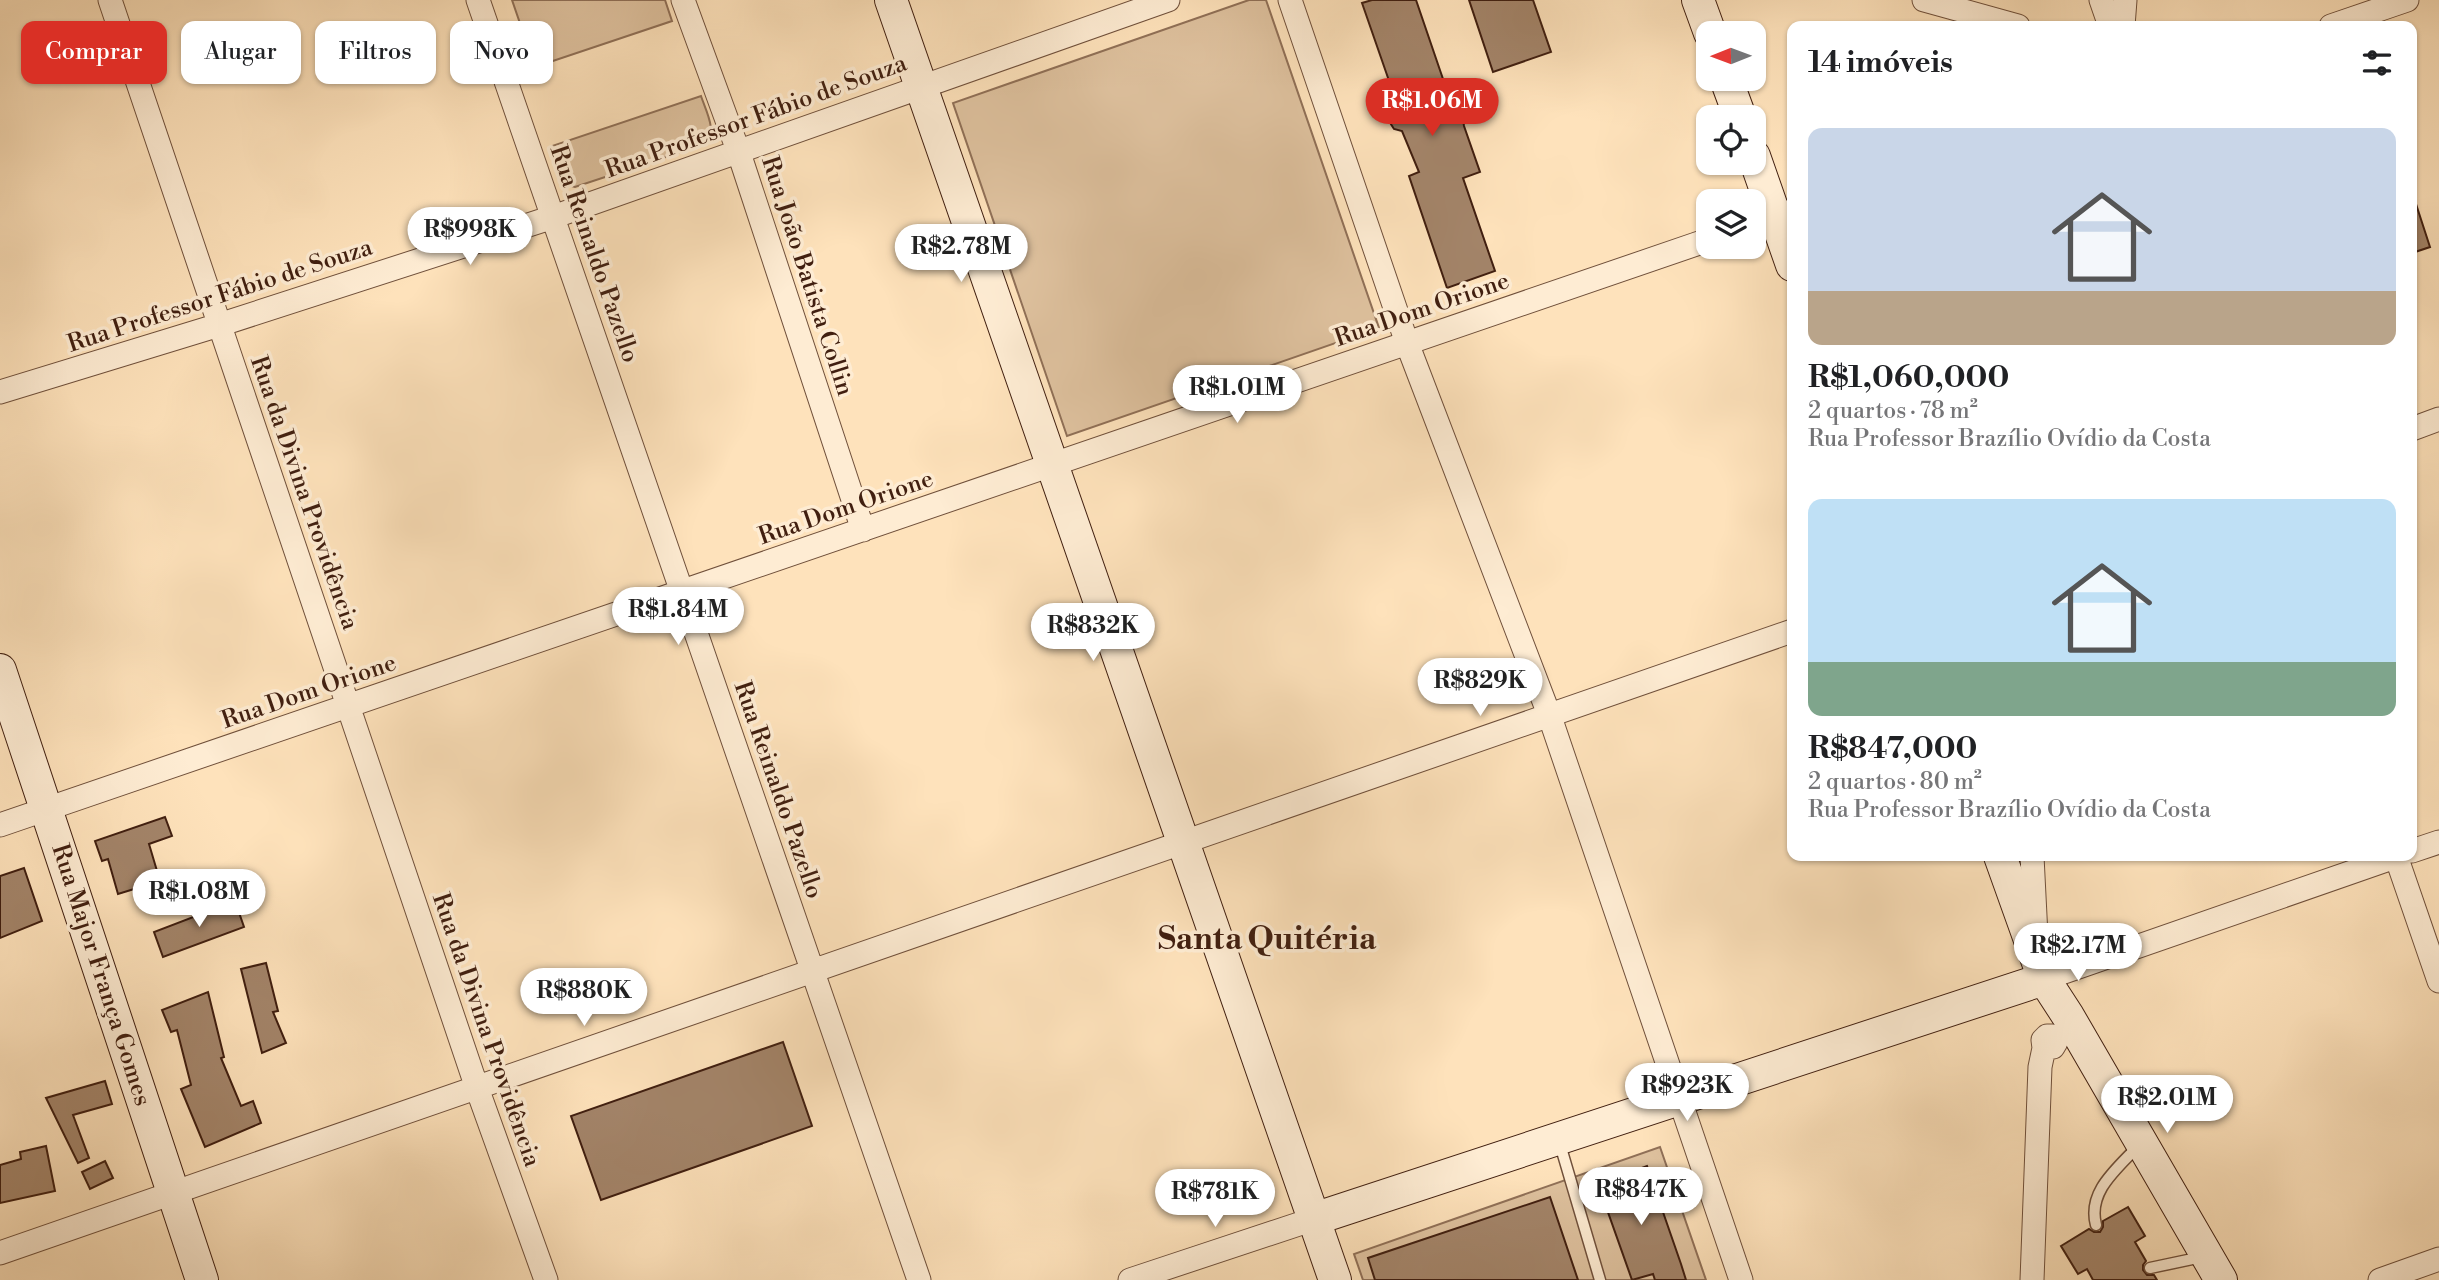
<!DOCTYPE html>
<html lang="pt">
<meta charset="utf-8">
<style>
body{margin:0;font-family:"Libre Bodoni",serif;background:#f6f6f6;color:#202124;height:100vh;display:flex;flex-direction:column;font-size:26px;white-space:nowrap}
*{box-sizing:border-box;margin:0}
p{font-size:23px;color:#757577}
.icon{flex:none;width:38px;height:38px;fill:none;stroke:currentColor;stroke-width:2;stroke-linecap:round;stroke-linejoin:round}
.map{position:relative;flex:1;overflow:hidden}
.side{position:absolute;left:1787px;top:21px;width:630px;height:840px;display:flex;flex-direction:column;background:#fff;border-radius:14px;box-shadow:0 2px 5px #0004}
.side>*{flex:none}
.banner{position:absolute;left:21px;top:21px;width:665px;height:63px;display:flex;gap:14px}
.needle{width:46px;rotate:269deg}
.buttons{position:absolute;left:1696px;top:21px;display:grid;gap:14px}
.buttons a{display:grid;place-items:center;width:70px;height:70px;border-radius:14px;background:#fff;box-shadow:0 2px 5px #0004;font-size:35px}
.price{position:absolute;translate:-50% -60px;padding:0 16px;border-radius:24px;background:#fff;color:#222;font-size:23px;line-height:46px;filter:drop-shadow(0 2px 4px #0008)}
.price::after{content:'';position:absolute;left:50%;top:42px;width:21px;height:16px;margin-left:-10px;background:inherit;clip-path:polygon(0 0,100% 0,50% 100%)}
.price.active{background:#d93025;color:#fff}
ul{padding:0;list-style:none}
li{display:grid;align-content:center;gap:14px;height:371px;padding:0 21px}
li span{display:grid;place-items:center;height:217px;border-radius:14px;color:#555}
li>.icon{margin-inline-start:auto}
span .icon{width:126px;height:126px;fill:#fffc;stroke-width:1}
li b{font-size:30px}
h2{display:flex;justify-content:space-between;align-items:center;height:84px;padding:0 21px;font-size:30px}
.tag{padding:0 24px;border-radius:14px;background:#fff;box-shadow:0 2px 5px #0004;font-size:24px;line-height:63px}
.tag.active{background:#d93025;color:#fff}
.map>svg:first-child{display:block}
.green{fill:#dec19e;stroke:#907057;stroke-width:2}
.building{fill:#a38469;stroke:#411f10;stroke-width:2}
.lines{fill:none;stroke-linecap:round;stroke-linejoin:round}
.lane-casing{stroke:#70503b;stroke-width:13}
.street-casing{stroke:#70503b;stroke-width:25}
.secondary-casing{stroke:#411f10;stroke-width:34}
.lane{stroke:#feecd3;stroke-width:10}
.street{stroke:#feecd3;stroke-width:23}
.secondary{stroke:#feecd3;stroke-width:32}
.labels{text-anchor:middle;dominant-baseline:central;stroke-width:7;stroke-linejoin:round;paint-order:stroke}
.street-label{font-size:24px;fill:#411f10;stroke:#feecd3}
.district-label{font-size:32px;font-weight:bold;fill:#411f10;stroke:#feecd3}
</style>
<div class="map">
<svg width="2439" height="1280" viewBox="0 0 2439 1280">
<rect width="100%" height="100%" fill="#fee2bb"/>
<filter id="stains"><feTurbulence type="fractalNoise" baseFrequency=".00286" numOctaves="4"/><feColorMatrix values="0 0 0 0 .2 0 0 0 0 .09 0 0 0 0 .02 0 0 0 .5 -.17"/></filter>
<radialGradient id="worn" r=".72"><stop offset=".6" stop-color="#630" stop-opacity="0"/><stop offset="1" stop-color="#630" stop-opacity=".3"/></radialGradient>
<path class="green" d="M 512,0 L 665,0 L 672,21 L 535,67 Z
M 1249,0 L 1266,0 L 1379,328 L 1067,436 L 953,103 Z
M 701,96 C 706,111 718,132 705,144 L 575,187 C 559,184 557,160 552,146 Z
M 1660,1147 L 1706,1280 L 1363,1280 L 1354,1254 Z"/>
<path class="building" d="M 1372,0 L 1416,0 L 1443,79 L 1457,82 L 1463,90 L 1465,103 L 1462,113 L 1464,126 L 1480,172 L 1463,178 L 1495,271 L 1447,288 L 1409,176 L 1419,172 L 1402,131 L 1394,129 L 1387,118 L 1387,109 L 1395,98 L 1362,3 Z
M 1469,0 L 1533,0 L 1551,52 L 1493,72 Z
M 2412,201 L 2415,201 L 2430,247 L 2412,253 Z
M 165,817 L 172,836 L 149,844 L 160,881 L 118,894 L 108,859 L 102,861 L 95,841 Z
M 24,868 L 42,921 L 0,938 L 0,876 Z
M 235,901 L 244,927 L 163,957 L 154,932 Z
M 266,963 L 278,1011 L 273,1012 L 286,1043 L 262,1053 L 241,969 Z
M 208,992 L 224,1057 L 221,1058 L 241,1106 L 253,1101 L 261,1123 L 205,1147 L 181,1089 L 191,1085 L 177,1030 L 171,1032 L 162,1010 Z
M 783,1042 L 812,1126 L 601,1200 L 571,1116 Z
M 105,1081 L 112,1104 L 73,1115 L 89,1158 L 78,1163 L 46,1098 Z
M 46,1146 L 55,1191 L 0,1203 L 0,1165 L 21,1159 L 20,1152 Z
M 105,1161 L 113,1178 L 90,1189 L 82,1172 Z
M 1647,1166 L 1681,1264 L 1686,1280 L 1655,1280 L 1653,1274 L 1632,1280 L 1598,1184 Z
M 1550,1197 L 1578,1280 L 1375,1280 L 1368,1258 Z
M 2128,1207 L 2145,1236 L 2135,1242 L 2146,1261 L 2143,1265 L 2143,1270 L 2147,1275 L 2154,1275 L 2157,1280 L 2093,1280 L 2087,1269 L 2078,1274 L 2061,1246 L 2089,1229 L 2094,1232 L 2100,1232 L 2103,1227 L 2103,1221 Z"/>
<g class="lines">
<g class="lane-casing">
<path id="lane" d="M 1559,1141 L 1600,1280
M 2096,1225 C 2087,1191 2118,1168 2139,1145
M 2150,1268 L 2202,1257"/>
</g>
<g class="street-casing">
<path id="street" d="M 110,0 L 477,1088 L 546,1280
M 478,0 L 919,1280
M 683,0 L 739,153 L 863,530
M 1290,0 L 1407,343 L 1550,717 L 1741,1280
M 1924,0 L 2018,26
M 2101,0 L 2110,26
M 2123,26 L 2125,0
M 2331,26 L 2407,0
M 1754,224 L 1792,211
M 0,392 L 219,325 L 553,217 L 1168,0
M 2412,429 L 2439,419
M 0,825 L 1708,240
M 2412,851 L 2439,842
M 2032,856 L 2036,936
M 2396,856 L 2439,981
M 2044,979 L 2398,856
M 0,1253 L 1792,631
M 1130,1280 L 1314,1219
M 2032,1280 L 2040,1067 L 2044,1048 L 2043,1040 L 2047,1036 L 2053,1036 L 2056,1042 L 2053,1047 L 2044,1048
M 2380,1280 L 2439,1259"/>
</g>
<g class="secondary-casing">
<path id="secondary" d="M 891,0 L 1335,1280
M 1698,0 L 1710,33
M 1726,79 L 1740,117
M 1754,156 L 1792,265
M 0,670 L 202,1280
M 2000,856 L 2044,979 L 2068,1016 L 2221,1280
M 1314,1219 L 2044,979"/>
</g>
<use href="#lane" class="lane"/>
<use href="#street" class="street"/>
<use href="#secondary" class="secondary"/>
</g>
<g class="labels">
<g class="street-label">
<text transform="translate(756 117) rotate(-20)">Rua Professor Fábio de Souza</text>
<text transform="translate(594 254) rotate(71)">Rua Reinaldo Pazello</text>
<text transform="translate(807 276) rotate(72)">Rua João Batista Collin</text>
<text transform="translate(220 296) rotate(-18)">Rua Professor Fábio de Souza</text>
<text transform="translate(1422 310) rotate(-19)">Rua Dom Orione</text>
<text transform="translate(304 493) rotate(71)">Rua da Divina Providência</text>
<text transform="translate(846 508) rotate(-19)">Rua Dom Orione</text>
<text transform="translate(309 692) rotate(-19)">Rua Dom Orione</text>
<text transform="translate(778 790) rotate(71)">Rua Reinaldo Pazello</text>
<text transform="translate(101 975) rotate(72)">Rua Major França Gomes</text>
<text transform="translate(486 1030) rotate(71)">Rua da Divina Providência</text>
</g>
<g class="district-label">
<text x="1267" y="939">Santa Quitéria</text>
</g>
</g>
<rect width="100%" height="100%" filter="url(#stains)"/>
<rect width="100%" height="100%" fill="url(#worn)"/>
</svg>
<div class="buttons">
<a><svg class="needle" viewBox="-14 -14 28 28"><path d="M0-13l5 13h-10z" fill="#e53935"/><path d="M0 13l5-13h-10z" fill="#757577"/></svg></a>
<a><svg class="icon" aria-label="locate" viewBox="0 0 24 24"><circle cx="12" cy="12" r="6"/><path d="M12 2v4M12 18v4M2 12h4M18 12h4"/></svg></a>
<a><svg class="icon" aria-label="layers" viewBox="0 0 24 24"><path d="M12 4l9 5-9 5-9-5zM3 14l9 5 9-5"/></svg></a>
</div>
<b class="price active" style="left:1432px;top:138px">R$1.06M</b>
<b class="price" style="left:470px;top:267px">R$998K</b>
<b class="price" style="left:961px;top:284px">R$2.78M</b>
<b class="price" style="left:1237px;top:425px">R$1.01M</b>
<b class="price" style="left:678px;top:647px">R$1.84M</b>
<b class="price" style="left:1093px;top:663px">R$832K</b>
<b class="price" style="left:1480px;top:718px">R$829K</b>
<b class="price" style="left:199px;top:929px">R$1.08M</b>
<b class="price" style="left:2078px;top:983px">R$2.17M</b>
<b class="price" style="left:584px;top:1028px">R$880K</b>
<b class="price" style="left:1687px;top:1123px">R$923K</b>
<b class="price" style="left:2167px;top:1135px">R$2.01M</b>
<b class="price" style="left:1641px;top:1227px">R$847K</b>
<b class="price" style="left:1215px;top:1229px">R$781K</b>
<div class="banner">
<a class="tag active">Comprar</a>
<a class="tag">Alugar</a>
<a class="tag">Filtros</a>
<a class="tag">Novo</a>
</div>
<section class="side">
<h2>14 imóveis<svg class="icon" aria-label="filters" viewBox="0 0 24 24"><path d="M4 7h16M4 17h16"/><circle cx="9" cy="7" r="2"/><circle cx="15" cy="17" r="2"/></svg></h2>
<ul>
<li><span style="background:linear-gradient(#c9d6e8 75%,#b9a48a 0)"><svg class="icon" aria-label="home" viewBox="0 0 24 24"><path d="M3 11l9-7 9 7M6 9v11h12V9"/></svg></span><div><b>R$1,060,000</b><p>2 quartos · 78 m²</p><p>Rua Professor Brazílio Ovídio da Costa</p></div></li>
<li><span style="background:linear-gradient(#bfe0f5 75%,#7fa58c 0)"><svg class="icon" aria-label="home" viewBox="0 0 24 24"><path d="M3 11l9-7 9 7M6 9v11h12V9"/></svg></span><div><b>R$847,000</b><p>2 quartos · 80 m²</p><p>Rua Professor Brazílio Ovídio da Costa</p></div></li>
</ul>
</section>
</div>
